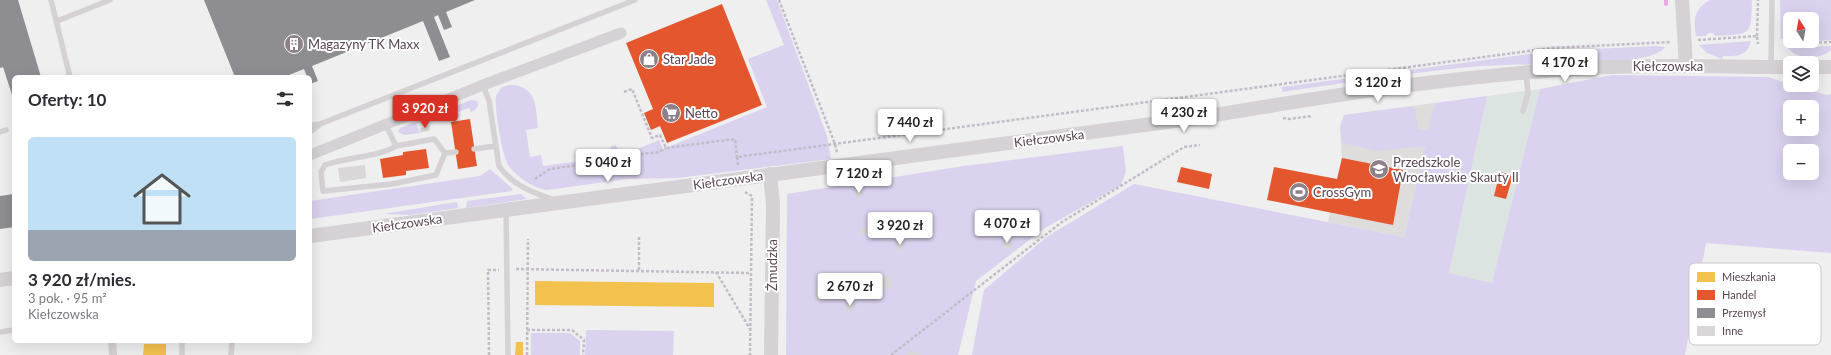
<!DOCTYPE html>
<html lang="pl">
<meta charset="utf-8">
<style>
body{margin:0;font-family:Lato,sans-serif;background:#f7f7f7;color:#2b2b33;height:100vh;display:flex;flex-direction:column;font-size:15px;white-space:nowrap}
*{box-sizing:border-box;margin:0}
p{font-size:13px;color:#7c7c81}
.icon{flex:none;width:22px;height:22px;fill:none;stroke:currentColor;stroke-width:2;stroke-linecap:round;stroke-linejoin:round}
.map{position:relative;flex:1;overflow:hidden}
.details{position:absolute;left:12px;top:75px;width:300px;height:268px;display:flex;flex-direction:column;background:#fff;border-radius:6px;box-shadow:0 4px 16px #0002}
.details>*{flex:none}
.needle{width:26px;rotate:349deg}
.tools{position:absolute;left:1783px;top:12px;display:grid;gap:8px}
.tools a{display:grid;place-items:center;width:36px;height:36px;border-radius:6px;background:#fff;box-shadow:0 4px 16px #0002;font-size:20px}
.price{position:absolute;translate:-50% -34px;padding:0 9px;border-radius:4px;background:#fff;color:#222;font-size:13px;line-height:26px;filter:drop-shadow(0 1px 2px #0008)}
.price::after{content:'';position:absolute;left:50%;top:24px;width:12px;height:9px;margin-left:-6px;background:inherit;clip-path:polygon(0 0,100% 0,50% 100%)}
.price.selected{background:#d93025;color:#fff}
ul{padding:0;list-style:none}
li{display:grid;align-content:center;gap:8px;height:212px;padding:0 16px}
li+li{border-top:1px solid #e1e1e2}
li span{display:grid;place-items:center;height:124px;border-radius:6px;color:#555}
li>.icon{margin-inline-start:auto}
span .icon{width:72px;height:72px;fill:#fffc;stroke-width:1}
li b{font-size:17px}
h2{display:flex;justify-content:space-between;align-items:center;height:48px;padding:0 16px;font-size:17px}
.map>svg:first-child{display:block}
.commercial{fill:#dbe4e1}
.education{fill:#dedddc}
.green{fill:#dad2ee;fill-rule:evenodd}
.homes{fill:#f2c14e}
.shops{fill:#e4572e}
.industry{fill:#8d8d92}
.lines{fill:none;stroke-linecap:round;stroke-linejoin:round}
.stream{stroke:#eca7e4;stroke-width:4}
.building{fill:#dad7d8}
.path{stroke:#c3bcc8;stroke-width:2.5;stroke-dasharray:3 2;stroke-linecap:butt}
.service{stroke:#d5d1d4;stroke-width:5.5}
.pedestrian{stroke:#d5d1d4;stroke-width:8}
.minor{stroke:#d5d1d4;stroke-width:11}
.tertiary{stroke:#d5d1d4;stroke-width:14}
.labels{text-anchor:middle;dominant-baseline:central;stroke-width:4;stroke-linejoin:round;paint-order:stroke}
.poi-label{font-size:13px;fill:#5a4552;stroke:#fff;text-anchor:start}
.street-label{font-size:13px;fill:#5a4552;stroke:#fff}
.key{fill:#fff;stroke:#cec7cb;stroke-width:1}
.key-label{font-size:11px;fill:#5a4552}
</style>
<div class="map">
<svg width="1831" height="355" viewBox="0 0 1831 355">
<rect width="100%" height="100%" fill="#eeefee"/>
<path class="commercial" d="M 1540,89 L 1492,283 L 1449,273 L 1487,96 Z"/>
<path class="education" d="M 1435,103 L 1404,237 L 1328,222 L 1342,158 L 1340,127 L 1344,115 Z"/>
<path class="green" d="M 766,0 L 777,0 L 827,136 L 831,159 L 678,178 L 627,179 L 547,190 C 534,189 516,176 509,166 C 502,157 494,107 496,96 C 497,94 499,91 501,88 C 508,84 514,84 521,87 C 538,93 536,113 538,128 L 526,130 L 530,157 L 541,155 L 543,166 L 611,157 L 611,146 L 616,145 L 621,156 L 659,140 L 663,149 L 767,107 L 748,59 L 784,45 Z
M 1710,0 L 1752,0 C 1751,36 1751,34 1716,36 L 1712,33 L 1708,33 L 1706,36 L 1696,36 C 1693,20 1694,9 1710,0 Z
M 1780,0 L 1831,0 L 1831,40 L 1789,43 L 1786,39 L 1781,39 ZM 1790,19 L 1812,19 L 1812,41 L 1790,41 Z
M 1751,41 C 1747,57 1737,56 1723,56 L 1722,59 L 1707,53 L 1699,45 Z
M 1656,46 L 1665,47 C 1655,62 1599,62 1581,63 C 1543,65 1506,64 1469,67 C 1407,73 1344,83 1282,92 L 1282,87 L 1553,51 Z
M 1831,46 L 1831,50 C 1820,60 1797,60 1788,48 Z
M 1612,75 L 1769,77 L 1790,85 L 1827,95 L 1831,94 L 1831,253 L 1706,243 L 1685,355 L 972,355 L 984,290 L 1048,236 L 1134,184 L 1404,237 L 1425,146 L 1378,151 L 1342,143 L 1340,127 L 1344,115 L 1414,106 L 1418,129 L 1428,130 L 1435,103 L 1487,96 L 1449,273 L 1492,283 L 1540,89 ZM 1790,107 L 1812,107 L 1812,129 L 1790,129 ZM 1790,151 L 1812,151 L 1812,173 L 1790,173 Z
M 471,100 L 477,101 L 478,104 C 478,108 475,110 471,112 L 469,108 L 458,112 L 460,116 L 450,119 L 446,111 L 416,123 L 420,133 L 405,135 L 398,132 L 400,128 Z
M 1123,146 L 1126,171 L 1121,185 L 1045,228 L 976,281 L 958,355 L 786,355 L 787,194 L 964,166 Z
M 490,169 L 513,189 L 511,191 L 310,219 L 310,201 L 480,176 Z
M 521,194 L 527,199 L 466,208 L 467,201 Z
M 457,202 L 458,208 L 411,215 L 383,214 Z
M 586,330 L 674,331 L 673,355 L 585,355 Z
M 531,333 L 570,333 L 580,341 L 580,355 L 531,355 Z"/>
<path class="homes" d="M 535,281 L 714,283 L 714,307 L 535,305 Z
M 516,342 L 523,342 L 523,355 L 515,355 Z
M 144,344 L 166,344 L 166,355 L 143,355 Z"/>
<path class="shops" d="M 722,4 L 762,105 L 667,143 L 660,126 L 651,130 L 644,113 L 653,109 L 626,43 Z
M 470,119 L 477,166 L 458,169 L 451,122 Z
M 426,149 L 429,168 L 406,171 L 406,175 L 383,178 L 380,159 L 403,155 L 403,152 Z
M 1342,158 L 1403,170 L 1393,225 L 1267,200 L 1274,167 L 1337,179 Z
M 1181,167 L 1212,174 L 1209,189 L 1177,182 Z
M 1500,172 L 1513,175 L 1506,199 L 1494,196 Z"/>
<path class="industry" d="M 0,0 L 18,0 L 41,77 L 14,77 L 14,101 L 3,67 L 0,68 Z
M 204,0 L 475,0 L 446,12 L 452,27 L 444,30 L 438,15 L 434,17 L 450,57 L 439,61 L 423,21 L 312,66 L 318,81 L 310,84 L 310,77 L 307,77 L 304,69 L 284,77 L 235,77 Z
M 14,194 L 14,227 L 0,229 L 0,196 Z"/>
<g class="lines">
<path class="stream" d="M 1666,0 L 1666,4"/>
</g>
<path class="building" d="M 429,125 L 430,130 L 421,133 L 419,129 Z
M 365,165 L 366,178 L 340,182 L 338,168 Z
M 861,189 L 863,196 L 856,198 L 855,191 Z
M 869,227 L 870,235 L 862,236 L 860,229 Z
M 1008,238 L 1012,247 L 1006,250 L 1002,241 Z
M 901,240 L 904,250 L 899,251 L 896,241 Z
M 890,275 L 893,286 L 885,291 L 882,279 L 883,277 Z
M 847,280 L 848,283 L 853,281 L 855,286 L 850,288 L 850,290 L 839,292 L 838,288 L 841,287 L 840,283 Z
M 821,291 L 823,300 L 817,301 L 815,293 Z
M 853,302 L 855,309 L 847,312 L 845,304 Z
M 908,350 L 919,353 L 919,355 L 907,355 Z"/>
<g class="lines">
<path class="path" d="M 779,0 L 835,144 L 837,153
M 1757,36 L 1758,0
M 1698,40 L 1757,36 L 1758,44
M 1784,44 L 1831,42
M 624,92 L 632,89 L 652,138 L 660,135 L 666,148 L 735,139 L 737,157
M 1283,118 L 1288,119 L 1312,116
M 738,165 L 737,157 L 1551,48 L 1671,42
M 535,179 L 550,169 L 599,162 L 617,157 L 659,152 L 666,148
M 745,192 L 752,196 L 750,355
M 639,237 L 639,271
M 516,269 L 750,273
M 716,272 L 750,329
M 527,330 L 572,330 L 584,340 L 583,355
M 489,355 L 488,270 L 499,270
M 527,355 L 528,239
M 891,355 L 1062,222 L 1184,147 L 1200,145"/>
<path class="service" d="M 51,0 L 70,77
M 57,21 L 110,0
M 1771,66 L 1772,0
M 483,85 L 489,101 L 499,166 C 513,186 532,192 554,200
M 1523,111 L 1528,93 L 1526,73
M 310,125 L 320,124 L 635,0
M 386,125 L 396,146 L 434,139 L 445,153 L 456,152
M 0,132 L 6,130
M 310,132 L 319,125
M 396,146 C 379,157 346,157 325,165 L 321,172 L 323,191 L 392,184 L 436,175 L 445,153
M 474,149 L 496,146
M 506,210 L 508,355
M 0,332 L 14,330
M 182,355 L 182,341
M 231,355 L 232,341"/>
<path class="pedestrian" d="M 112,341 L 113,355"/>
<path class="minor" d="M 310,155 L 483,85 L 621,33"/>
<path class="tertiary" d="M 1682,0 L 1686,66
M 1812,67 L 1831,67
M 770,174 L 773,204 L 771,355
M 310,236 L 1197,118 C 1327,96 1458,75 1590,68 C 1657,64 1723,67 1790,67
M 0,280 L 14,278"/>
</g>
<defs>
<g id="building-disc" transform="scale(1)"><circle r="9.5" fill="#8e8089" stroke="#fff"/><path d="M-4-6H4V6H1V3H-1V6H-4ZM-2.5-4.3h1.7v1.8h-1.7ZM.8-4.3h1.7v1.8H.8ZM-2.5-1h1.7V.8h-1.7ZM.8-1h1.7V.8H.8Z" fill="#fff"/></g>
<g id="shop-disc" transform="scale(1)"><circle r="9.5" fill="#8e8089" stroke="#fff"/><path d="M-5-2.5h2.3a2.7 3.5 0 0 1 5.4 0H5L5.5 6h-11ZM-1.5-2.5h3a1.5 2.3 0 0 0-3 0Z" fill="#fff"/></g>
<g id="supermarket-disc" transform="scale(1)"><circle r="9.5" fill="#8e8089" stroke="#fff"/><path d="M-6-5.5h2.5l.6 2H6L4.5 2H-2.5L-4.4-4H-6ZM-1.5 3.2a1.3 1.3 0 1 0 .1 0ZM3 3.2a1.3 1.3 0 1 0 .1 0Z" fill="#fff"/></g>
<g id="school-disc" transform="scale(1)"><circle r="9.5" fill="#8e8089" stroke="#fff"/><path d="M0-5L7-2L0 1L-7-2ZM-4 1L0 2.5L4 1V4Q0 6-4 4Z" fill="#fff"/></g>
<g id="stadium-disc" transform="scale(1)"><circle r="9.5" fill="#8e8089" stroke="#fff"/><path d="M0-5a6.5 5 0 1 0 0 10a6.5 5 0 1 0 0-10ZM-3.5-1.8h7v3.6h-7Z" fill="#fff"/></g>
</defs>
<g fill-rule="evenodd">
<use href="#building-disc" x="294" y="44"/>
<use href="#shop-disc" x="649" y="59"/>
<use href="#supermarket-disc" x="671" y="113"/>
<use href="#school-disc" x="1379" y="169"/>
<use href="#stadium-disc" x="1299" y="192"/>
</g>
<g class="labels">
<g class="poi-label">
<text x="308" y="44">Magazyny TK Maxx</text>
<text x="663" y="59">Star Jade</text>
<text x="685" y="113">Netto</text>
<text x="1393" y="162">Przedszkole<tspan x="1393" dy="15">Wrocławskie Skauty II</tspan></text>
<text x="1313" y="192">CrossGym</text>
</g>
<g class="street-label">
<text x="1668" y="66">Kiełczowska</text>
<text transform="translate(1049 138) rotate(-7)">Kiełczowska</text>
<text transform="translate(728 180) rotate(-8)">Kiełczowska</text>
<text transform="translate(407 223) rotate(-8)">Kiełczowska</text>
<text transform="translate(772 265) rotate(-90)">Żmudzka</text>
</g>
</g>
<rect x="1689" y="263" width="132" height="82" rx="6" class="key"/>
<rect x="1697" y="272" width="18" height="10" fill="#f2c14e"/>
<rect x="1697" y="290" width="18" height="10" fill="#e4572e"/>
<rect x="1697" y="308" width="18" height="10" fill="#8d8d92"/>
<rect x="1697" y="326" width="18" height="10" fill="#dad7d8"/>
<g class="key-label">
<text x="1722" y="281">Mieszkania</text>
<text x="1722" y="299">Handel</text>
<text x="1722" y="317">Przemysł</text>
<text x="1722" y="335">Inne</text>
</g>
</svg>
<div class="tools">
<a><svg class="needle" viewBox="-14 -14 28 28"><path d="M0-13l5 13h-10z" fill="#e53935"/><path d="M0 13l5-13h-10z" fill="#7c7c81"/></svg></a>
<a><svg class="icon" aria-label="layers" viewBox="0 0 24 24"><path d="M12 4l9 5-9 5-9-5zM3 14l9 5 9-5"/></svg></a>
<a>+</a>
<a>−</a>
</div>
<b class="price" style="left:1565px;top:83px">4 170 zł</b>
<b class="price" style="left:1378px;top:103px">3 120 zł</b>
<b class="price selected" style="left:425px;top:129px">3 920 zł</b>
<b class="price" style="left:1184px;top:133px">4 230 zł</b>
<b class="price" style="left:910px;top:143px">7 440 zł</b>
<b class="price" style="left:608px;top:183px">5 040 zł</b>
<b class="price" style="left:859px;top:194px">7 120 zł</b>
<b class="price" style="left:1007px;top:244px">4 070 zł</b>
<b class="price" style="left:900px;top:246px">3 920 zł</b>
<b class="price" style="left:850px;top:307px">2 670 zł</b>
<section class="details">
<h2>Oferty: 10<svg class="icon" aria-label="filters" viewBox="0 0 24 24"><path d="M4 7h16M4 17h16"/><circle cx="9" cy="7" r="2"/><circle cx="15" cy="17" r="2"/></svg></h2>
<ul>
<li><span style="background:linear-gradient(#bfe0f5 75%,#9aa5b1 0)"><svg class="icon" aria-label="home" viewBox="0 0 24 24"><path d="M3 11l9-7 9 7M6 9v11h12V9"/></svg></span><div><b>3 920 zł/mies.</b><p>3 pok. · 95 m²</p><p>Kiełczowska</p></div></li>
</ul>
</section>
</div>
